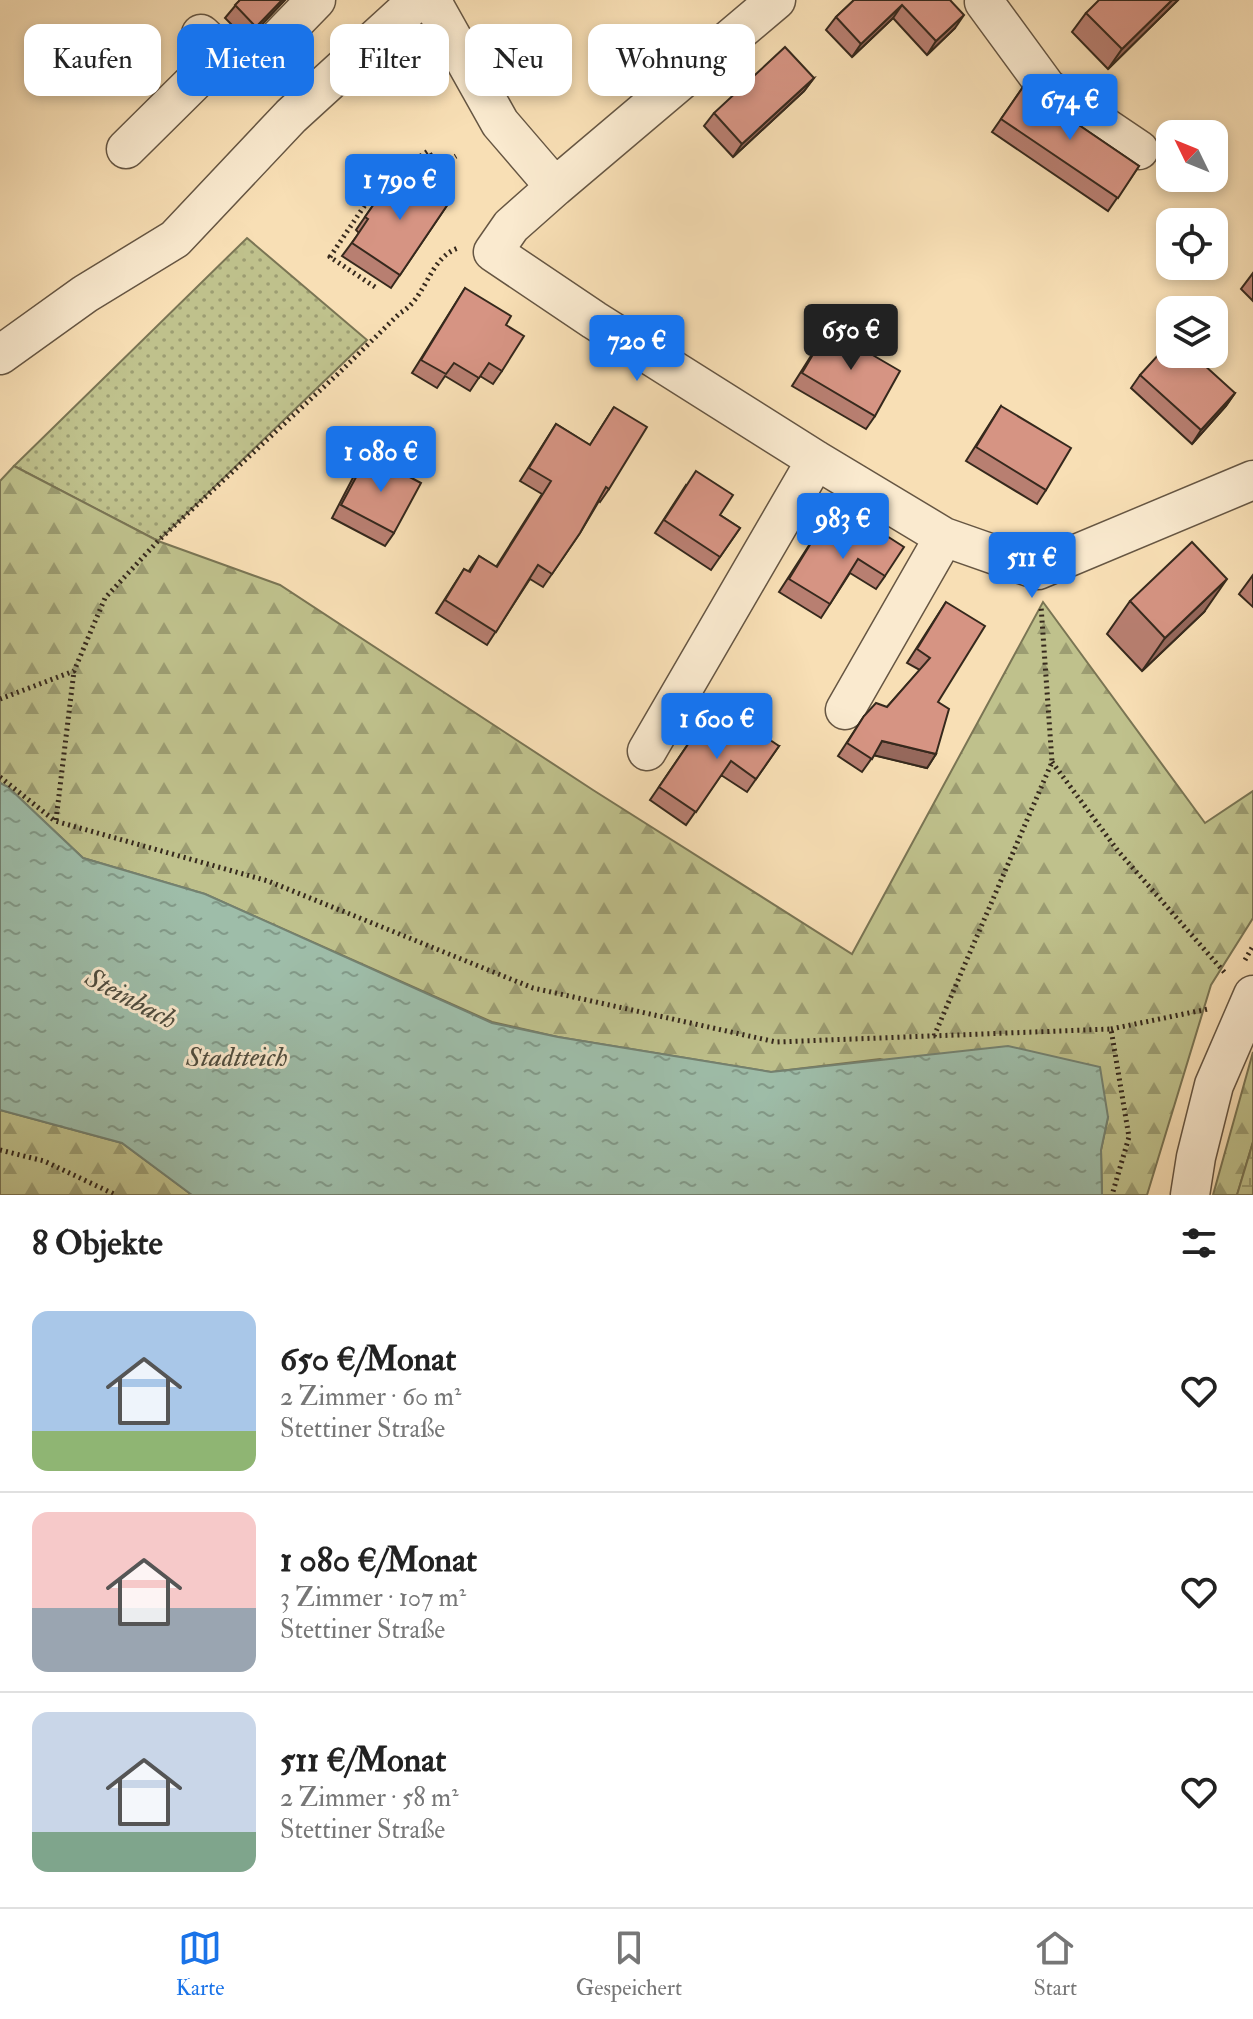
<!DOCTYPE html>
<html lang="de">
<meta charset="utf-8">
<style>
body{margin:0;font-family:"IM FELL Double Pica",serif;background:#f2f2f2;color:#222;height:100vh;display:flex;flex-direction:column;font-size:30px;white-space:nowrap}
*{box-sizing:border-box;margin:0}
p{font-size:26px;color:#767676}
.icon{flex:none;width:44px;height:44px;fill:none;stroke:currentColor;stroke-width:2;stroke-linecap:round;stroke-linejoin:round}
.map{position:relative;height:1195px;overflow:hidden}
.details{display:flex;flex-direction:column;background:#fff;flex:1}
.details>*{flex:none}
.guide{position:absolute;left:24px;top:24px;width:800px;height:72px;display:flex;gap:16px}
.needle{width:52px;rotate:313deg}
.tools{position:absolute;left:1156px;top:120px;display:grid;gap:16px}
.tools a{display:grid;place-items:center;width:72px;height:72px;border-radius:16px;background:#fff;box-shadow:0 4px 12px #0003;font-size:40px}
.price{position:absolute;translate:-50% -68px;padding:0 18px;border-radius:8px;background:#1a73e8;color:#fff;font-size:26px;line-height:52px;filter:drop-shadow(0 2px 4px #0008)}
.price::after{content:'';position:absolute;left:50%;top:48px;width:24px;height:18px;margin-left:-12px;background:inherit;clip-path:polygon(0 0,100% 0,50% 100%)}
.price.selected{background:#222;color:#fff}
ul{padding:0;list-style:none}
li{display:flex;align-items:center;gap:24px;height:200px;padding:0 32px}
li+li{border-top:2px solid #e0e0e0}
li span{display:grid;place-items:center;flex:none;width:224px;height:160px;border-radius:16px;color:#555}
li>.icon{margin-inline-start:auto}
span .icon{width:96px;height:96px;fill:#fffc;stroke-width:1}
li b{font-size:34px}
h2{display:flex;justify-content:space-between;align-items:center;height:96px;padding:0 32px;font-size:34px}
.pill{padding:0 28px;border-radius:16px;background:#fff;box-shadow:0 4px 12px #0003;font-size:28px;line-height:72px}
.pill.selected{background:#1a73e8;color:#fff}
.tabs{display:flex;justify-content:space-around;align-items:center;height:112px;border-top:2px solid #e0e0e0;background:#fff;font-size:22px;color:#767676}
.tabs a{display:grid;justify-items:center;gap:4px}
.tabs .selected{color:#1a73e8}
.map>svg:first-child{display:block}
.grass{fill:url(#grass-dots);stroke:#7a7554;stroke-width:2}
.forest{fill:url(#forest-firs);stroke:#7a7554;stroke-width:2}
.wetland{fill:url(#wetland-marsh);stroke:#7a7554;stroke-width:2}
.water{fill:url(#water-ripples);stroke:#748271;stroke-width:2}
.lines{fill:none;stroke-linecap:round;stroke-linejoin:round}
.minor-casing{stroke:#665643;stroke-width:41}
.path{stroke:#36291d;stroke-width:5;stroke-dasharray:2 4;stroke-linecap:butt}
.minor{stroke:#faeacf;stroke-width:38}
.wall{fill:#b87f71;stroke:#36291d;stroke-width:2}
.shaded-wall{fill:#96685c;stroke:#36291d;stroke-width:2}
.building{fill:#d69483;stroke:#36291d;stroke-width:2}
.labels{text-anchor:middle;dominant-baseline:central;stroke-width:6;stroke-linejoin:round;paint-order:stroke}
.water-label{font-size:28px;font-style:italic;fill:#504e40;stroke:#faeacf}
</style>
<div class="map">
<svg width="1253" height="1195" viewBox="0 0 1253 1195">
<defs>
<pattern id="grass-dots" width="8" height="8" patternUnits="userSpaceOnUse" patternTransform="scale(2)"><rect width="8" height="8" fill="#bfc18c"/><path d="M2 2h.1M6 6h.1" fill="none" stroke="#9c9d72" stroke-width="1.8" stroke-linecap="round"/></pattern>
<pattern id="forest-firs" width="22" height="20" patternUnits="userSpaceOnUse" patternTransform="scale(2)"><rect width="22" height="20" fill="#bfc18c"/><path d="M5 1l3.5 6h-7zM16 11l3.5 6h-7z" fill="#9c9d72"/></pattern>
<pattern id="wetland-marsh" width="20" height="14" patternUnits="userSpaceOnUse" patternTransform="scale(2)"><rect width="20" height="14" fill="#bfc18c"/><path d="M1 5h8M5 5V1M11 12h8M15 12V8" fill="none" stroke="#9c9d72"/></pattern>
<pattern id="water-ripples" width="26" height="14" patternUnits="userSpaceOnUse" patternTransform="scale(2)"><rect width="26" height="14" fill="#9ebda9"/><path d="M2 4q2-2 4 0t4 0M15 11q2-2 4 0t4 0" fill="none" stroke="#829a89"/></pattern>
</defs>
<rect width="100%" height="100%" fill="#f8dfb5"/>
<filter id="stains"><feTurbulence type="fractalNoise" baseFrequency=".0025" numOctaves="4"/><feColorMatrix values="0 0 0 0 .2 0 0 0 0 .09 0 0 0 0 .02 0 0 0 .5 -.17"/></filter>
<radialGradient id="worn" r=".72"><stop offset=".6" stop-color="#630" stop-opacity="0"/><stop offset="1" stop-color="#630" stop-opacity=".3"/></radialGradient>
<path class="grass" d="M 247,238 L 367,340 L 158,541 L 14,466 Z"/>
<path class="forest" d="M 14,466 L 158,541 L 280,585 L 593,790 L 852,954 L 1043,602 L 1205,823 L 1253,791 L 1253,918 L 1211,985 L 1147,1195 L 1102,1195 L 1101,1150 L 1108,1117 L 880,1059 L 771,1072 L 558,1037 L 492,1022 L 205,894 L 83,858 L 8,787 L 0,783 L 0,481 Z
M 1253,1052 L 1253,1142 L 1237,1195 L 1213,1195 Z
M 0,1110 L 122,1143 L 192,1195 L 0,1195 Z"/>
<path class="wetland" d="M 1253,1142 L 1253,1195 L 1237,1195 Z"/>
<path class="water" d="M 0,783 L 8,787 L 83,858 L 205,894 L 492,1023 L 558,1037 L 771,1072 L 1008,1046 L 1100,1067 L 1108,1117 L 1101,1150 L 1102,1195 L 192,1195 L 122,1143 L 0,1110 Z"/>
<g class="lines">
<g class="minor-casing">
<path id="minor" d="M 431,0 L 500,123 L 555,187
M 776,0 L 555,187 L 511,226 L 493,252 L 594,320 L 816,460 L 944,537 L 1038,570 L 1253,480
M 984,2 L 1047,88 L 1139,150
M 201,34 L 244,74 L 316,0
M 126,149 L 222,54
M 0,355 L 85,294 L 175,239 L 291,116 L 418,0
M 845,710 L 944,537
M 647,751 L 816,460
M 1190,1195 L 1196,1157 L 1214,1085 L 1253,995"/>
</g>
<path class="path" d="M 375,287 L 330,257 L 379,184 L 428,151 L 438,167 L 456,156
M 0,699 L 74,671 L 105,598 L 158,541 L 341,371 L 400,313 C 427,298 428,259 458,248
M 1052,762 L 1118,851 L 1225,973
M 0,777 L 55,821 L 268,881 L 533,988 L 776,1042 L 1111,1029 L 1129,1137 L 1112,1195
M 56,820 L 74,671
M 1245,960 L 1253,946
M 1111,1029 L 1208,1009
M 934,1036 L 1052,762 L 1041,606
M 0,1150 L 44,1161 L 116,1195"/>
<use href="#minor" class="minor"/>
</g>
<path class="wall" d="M 240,0 L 285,0 L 247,40 L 225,18 Z
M 854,0 L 950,0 L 955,28 L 927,55 L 893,18 L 852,57 L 826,30 L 836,17 Z
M 1178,0 L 1108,69 L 1072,32 L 1086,13 Z
M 814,78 L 804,91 L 733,157 L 704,126 L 714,113 Z
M 1023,87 L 1139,166 L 1108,211 L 992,132 Z
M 383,191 L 450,201 L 391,288 L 342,256 L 359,233 L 356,230 Z
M 1253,273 L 1253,301 L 1241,289 Z
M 465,288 L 506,325 L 502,371 L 493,384 L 480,376 L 470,391 L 445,376 L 437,388 L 412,373 Z
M 828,329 L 875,416 L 866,429 L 792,386 Z
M 1140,375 L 1235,393 L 1226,406 L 1192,444 L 1131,388 Z
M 1001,406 L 1046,490 L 1037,504 L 966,461 Z
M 614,407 L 609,489 L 600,502 L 599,501 L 580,533 L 543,587 L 530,579 L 487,645 L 436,613 L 464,569 L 468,572 L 479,556 L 496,567 L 542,494 L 520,481 L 556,424 L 590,445 Z
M 368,455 L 394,533 L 385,546 L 332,518 L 358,468 Z
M 686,485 L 720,515 L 740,528 L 711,570 L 655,533 Z
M 865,522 L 885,576 L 876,589 L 850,573 L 821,618 L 779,592 L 819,530 L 847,548 Z
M 1253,575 L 1253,607 L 1239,594 Z
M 1130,601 L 1204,612 L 1142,671 L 1107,634 Z
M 946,602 L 938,702 L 936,754 L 927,768 L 874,755 L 862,772 L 838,756 L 864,716 L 887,707 L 920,670 L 907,663 Z
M 695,734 L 710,745 L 779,746 L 747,792 L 721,775 L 686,825 L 650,800 Z"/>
<path class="shaded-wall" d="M 282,0 L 285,0 L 247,40 L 256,27 Z
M 1172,0 L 1178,0 L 1108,69 L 1122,49 Z
M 902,5 L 893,18 L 852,57 L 861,44 Z
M 964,15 L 955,28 L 927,55 L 936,41 Z
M 814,78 L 804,91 L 733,157 L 742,144 Z
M 1235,393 L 1226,406 L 1192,444 L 1201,430 Z
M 1227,579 L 1204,612 L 1142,671 L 1165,638 Z
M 882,741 L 936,754 L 927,768 L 873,755 Z"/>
<path class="building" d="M 240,0 L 282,0 L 256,27 L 235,5 Z
M 854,0 L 950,0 L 964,15 L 936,41 L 902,5 L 861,44 L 836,17 Z
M 1099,0 L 1172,0 L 1122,49 L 1086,13 Z
M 785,47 L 814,78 L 742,144 L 714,113 Z
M 1023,87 L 1139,166 L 1118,198 L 1001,119 Z
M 401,169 L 450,201 L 400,275 L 352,243 L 368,219 L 365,217 L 383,191 L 385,193 Z
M 465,288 L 511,316 L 506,325 L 524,336 L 502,371 L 489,363 L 479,378 L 454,363 L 446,374 L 421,360 Z
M 828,329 L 900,371 L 875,416 L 802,373 Z
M 1170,342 L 1170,354 L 1192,354 L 1235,393 L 1201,430 L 1140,375 Z
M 1001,406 L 1071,448 L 1046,490 L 976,447 Z
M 614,407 L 647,427 L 609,489 L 606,487 L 580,533 L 552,574 L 538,565 L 496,632 L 445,600 L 464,569 L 470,572 L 479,556 L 497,567 L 551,481 L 529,468 L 556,424 L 590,445 Z
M 368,455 L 421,483 L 394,533 L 341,505 Z
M 696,471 L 733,495 L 720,515 L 740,528 L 720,557 L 664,520 Z
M 865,522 L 904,547 L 885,576 L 858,559 L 830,604 L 789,579 L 819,530 L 848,549 Z
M 1192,542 L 1227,579 L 1165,638 L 1130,601 Z
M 946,602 L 985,626 L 938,702 L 949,709 L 936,754 L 882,741 L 872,759 L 847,743 L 864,716 L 876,703 L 887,707 L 930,658 L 917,649 Z
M 731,714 L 779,746 L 756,779 L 731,761 L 696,812 L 659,787 L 695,734 L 710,745 Z"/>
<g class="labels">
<g class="water-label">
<text transform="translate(131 999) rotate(28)">Steinbach</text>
<text x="237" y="1057">Stadtteich</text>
</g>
</g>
<rect width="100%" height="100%" filter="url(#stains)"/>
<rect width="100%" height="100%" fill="url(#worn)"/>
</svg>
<div class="tools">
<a><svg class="needle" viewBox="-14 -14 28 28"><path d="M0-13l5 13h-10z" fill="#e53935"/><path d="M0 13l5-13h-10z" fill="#767676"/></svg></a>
<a><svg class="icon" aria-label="locate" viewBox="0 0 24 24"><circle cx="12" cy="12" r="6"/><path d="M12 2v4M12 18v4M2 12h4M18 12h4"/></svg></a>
<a><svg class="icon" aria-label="layers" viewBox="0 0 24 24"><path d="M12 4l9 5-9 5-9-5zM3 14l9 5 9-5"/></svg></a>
</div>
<b class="price" style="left:1070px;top:142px">674 €</b>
<b class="price" style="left:400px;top:222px">1 790 €</b>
<b class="price selected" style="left:851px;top:372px">650 €</b>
<b class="price" style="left:637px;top:383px">720 €</b>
<b class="price" style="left:381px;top:494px">1 080 €</b>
<b class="price" style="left:843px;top:561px">983 €</b>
<b class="price" style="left:1032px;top:600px">511 €</b>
<b class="price" style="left:717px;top:761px">1 600 €</b>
<div class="guide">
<a class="pill">Kaufen</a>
<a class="pill selected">Mieten</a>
<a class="pill">Filter</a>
<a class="pill">Neu</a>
<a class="pill">Wohnung</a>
</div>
</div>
<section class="details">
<h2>8 Objekte<svg class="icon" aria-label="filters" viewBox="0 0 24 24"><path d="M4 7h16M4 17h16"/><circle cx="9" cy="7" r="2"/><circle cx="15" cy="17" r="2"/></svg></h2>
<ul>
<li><span style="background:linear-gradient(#a9c7e8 75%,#8fb573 0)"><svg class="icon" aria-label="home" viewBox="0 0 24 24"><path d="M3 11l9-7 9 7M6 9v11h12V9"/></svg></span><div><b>650 €/Monat</b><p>2 Zimmer · 60 m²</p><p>Stettiner Straße</p></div><svg class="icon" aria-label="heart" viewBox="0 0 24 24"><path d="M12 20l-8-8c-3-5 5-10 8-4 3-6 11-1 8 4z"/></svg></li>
<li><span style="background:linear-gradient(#f6c9c9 60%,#9aa5b1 0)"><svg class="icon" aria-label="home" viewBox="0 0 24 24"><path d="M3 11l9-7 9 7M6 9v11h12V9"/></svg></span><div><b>1 080 €/Monat</b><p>3 Zimmer · 107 m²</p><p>Stettiner Straße</p></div><svg class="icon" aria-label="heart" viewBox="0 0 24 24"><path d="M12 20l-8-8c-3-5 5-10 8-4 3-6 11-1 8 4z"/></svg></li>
<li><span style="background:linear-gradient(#c9d6e8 75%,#7fa58c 0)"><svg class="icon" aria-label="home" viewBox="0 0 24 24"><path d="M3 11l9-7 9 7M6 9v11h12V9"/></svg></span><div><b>511 €/Monat</b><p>2 Zimmer · 58 m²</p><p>Stettiner Straße</p></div><svg class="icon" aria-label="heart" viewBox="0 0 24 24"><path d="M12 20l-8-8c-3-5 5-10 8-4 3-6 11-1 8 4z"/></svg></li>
</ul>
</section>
<nav class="tabs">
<a class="selected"><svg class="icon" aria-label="map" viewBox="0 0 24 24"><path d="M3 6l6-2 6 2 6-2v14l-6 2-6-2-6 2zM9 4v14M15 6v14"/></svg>Karte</a>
<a><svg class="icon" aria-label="saved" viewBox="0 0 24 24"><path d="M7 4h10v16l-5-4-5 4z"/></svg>Gespeichert</a>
<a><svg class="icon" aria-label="home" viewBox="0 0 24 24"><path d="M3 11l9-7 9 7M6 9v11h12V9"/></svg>Start</a>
</nav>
